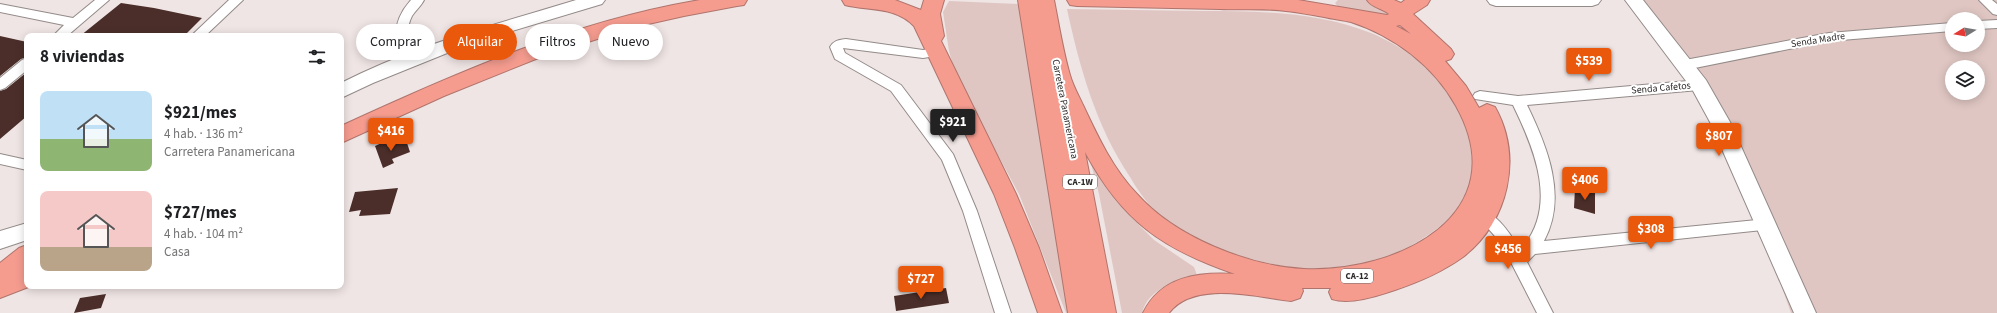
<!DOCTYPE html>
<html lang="es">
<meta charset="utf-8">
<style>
body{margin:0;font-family:"Source Sans 3",sans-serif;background:#f2f2f2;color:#202124;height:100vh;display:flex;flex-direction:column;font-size:15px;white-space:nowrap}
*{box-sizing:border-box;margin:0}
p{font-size:13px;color:#757577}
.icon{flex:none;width:22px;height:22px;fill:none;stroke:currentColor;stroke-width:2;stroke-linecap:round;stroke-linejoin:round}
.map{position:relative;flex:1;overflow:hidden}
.side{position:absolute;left:24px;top:33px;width:320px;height:256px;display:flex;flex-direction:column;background:#fff;border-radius:8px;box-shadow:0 2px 10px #0003}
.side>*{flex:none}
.banner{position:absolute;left:356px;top:24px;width:380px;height:36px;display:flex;gap:8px}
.needle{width:26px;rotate:259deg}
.tools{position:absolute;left:1945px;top:12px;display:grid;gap:8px}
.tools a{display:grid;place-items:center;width:40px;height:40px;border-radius:50%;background:#fff;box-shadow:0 2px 10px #0003;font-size:20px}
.price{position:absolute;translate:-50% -34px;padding:0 9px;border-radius:4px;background:#ea580c;color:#fff;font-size:13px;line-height:26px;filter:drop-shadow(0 1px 2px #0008)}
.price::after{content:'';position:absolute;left:50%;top:24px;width:12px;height:9px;margin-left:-6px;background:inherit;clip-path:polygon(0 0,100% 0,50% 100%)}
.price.on{background:#222;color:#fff}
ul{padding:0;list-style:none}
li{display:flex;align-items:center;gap:12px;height:100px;padding:0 16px}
li span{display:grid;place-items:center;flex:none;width:112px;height:80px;border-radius:8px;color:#555}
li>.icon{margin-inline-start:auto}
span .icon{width:48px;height:48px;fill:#fffc;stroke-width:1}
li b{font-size:17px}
h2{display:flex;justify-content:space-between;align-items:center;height:48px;padding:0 16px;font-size:17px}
.pill{padding:0 14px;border-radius:18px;background:#fff;box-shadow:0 2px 10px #0003;font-size:14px;line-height:36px}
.pill.on{background:#ea580c;color:#fff}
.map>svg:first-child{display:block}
.green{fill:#dfc6c2;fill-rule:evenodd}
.building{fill:#4b2e29}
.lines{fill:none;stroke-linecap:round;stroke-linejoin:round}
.street-casing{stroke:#938b89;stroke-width:2}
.secondary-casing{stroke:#938b89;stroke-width:2}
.highway-casing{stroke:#b0746c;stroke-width:2}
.street{fill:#fff;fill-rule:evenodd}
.secondary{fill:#fff;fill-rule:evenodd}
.highway{fill:#f59c8f;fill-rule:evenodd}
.labels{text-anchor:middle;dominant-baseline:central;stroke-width:4;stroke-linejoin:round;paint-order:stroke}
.shield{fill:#fff;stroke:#6d6b6a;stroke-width:1}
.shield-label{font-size:9px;font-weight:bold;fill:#2f2b2a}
.street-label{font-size:10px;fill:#2f2b2a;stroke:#fff}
</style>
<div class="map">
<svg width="1997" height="313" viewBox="0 0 1997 313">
<rect width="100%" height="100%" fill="#efe5e4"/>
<path class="green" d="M 1338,0 L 1366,0 L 1376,2 L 1389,12 L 1388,16 L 1341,10 L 1335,3 Z
M 1638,0 L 1997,0 L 1997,313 L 1791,313 L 1728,135 ZM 1952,19 L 1978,19 L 1978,45 L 1952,45 ZM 1952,67 L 1978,67 L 1978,93 L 1952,93 Z
M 949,1 L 1020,4 L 1079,313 L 1066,313 L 1019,194 L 956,77 L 949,51 L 943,12 Z
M 1067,9 C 1111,10 1155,10 1199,11 C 1258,11 1314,11 1371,33 C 1400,45 1430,66 1449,91 C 1454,98 1457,108 1461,116 C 1470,138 1479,165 1470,189 C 1453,232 1378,268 1334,270 C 1282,273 1195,248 1156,212 C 1146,202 1137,189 1130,177 C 1096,126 1080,69 1067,9 Z
M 1088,152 L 1128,214 L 1154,240 L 1194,267 L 1197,275 C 1175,281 1148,289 1142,313 L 1122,313 L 1099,194 Z"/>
<path class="building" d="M 121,3 L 154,8 L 202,18 L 184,36 L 80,36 Z
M 0,36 L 27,42 L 27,57 L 21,59 L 0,76 Z
M 27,72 L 27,116 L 0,139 L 0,91 L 6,89 Z
M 406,140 L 410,152 L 392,159 L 394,163 L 383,168 L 375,146 L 386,141 L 388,147 Z
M 398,188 L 390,214 L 359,216 L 361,210 L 349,212 L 355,192 Z
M 1575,188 L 1595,193 L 1595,214 L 1574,208 Z
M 946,288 L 949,303 L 896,311 L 894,296 Z
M 106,294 L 101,308 L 74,313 L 80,298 Z"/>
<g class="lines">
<g class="street-casing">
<path id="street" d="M 95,0 L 109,0 L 67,36 L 53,36 L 64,25 L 0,12 L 0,4 L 73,18 Z
M 229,0 L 243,0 L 205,36 L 191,36 Z
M 411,0 L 424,0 C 421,6 416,10 412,16 C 404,31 410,47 416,62 L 415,65 L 405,65 C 391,42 393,20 411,0 Z
M 1979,0 L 1992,0 L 1997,4 L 1997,15 L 1993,14 Z
M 1997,20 L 1997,28 L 1978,29 L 1978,21 Z
M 1952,23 L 1952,31 L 1829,41 L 1685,70 L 1680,68 L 1679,65 L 1680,62 L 1685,60 L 1829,33 Z
M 846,39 L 923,50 L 937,48 L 942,49 L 943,52 L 942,55 L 923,58 L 843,48 L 845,53 L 901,85 L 953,154 L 977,211 L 1011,313 L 995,313 L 963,211 L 942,160 L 891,91 L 835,59 L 830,47 C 834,40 839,40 846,39 Z
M 27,58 L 27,70 L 5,88 L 0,90 L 0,78 L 22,60 Z
M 1699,80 L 1704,82 L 1706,85 L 1704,88 L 1699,90 L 1527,105 C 1547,146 1568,197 1544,241 L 1767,219 L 1772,221 L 1774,225 L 1772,229 L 1535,254 L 1527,262 L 1553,313 L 1537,313 L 1501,243 L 1478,217 L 1480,213 C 1495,208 1513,238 1520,250 C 1559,208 1535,150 1513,105 L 1475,99 L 1473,96 L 1475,93 L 1480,91 L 1518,96 Z
M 0,154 L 27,160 L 27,170 L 0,164 Z"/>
</g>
<g class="secondary-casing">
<path id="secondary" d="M 576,0 L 605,0 L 602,4 L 472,43 L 373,83 L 341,98 L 341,83 C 415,45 497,24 576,0 Z
M 1487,0 L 1601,0 L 1598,4 L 1592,6 L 1496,6 L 1490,4 Z
M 1625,0 L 1643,0 L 1706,80 L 1730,122 L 1816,313 L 1794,313 L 1710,122 L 1692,89 Z
M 27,223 L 27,240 L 0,249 L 0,231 Z"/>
</g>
<g class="highway-casing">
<path id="highway" d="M 700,0 L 747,0 L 744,5 L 737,6 L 684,16 L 635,27 L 541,57 L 444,96 L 341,143 L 341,126 C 456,73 574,21 700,0 Z
M 842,0 L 895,0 L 921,10 L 924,0 L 944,0 L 940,14 L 944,36 L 941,41 L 1016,194 L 1039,248 L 1062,313 L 1038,313 L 1015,248 L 994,194 L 914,26 C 895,6 869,11 845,5 Z
M 1018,0 L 1054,0 C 1059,25 1063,51 1070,75 C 1073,86 1079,96 1083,105 C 1098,137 1113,169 1137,194 C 1175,237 1248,266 1304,269 C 1397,273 1517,215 1456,106 C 1434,66 1394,36 1351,22 C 1342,20 1333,19 1324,17 C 1311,15 1298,12 1286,11 C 1264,8 1242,10 1220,9 C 1172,8 1125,7 1077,6 L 1070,5 L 1067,0 L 1298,0 L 1387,15 L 1389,14 C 1382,8 1372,8 1367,0 L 1394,0 L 1401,3 L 1405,0 L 1430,0 L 1427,5 L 1413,14 L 1451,49 L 1454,54 L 1451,59 L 1445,61 L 1466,86 L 1479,108 L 1487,104 L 1495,107 C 1523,157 1509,221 1463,257 C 1442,272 1419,282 1395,290 C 1377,296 1350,305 1332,299 L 1329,292 L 1331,288 L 1302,288 L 1303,291 L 1300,298 L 1291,301 C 1256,297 1194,280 1169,313 L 1143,313 C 1161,276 1198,272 1235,274 C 1162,249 1122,221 1085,152 L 1116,313 L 1068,313 ZM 1400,25 L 1411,34 L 1396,26 Z
M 27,245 L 27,286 L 31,286 L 0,298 L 0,263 L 19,248 Z"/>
</g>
<use href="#street" class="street"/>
<use href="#secondary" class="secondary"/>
<use href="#highway" class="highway"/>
</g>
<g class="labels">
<g class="shield">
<rect x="1063" y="175" width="34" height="14" rx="3"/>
<rect x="1341" y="269" width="32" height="14" rx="3"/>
</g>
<g class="shield-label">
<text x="1080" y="182">CA-1W</text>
<text x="1357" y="276">CA-12</text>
</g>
<g class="street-label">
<text transform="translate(1818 40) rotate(-9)">Senda Madre</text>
<text transform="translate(1661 88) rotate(-5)">Senda Cafetos</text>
<text transform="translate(1065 109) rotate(79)">Carretera Panamericana</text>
</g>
</g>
</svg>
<div class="tools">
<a><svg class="needle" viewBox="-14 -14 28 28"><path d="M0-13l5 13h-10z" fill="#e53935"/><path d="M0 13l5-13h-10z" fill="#757577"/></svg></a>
<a><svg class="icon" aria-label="layers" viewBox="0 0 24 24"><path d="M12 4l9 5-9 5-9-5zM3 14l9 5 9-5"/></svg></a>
</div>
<b class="price" style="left:1589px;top:82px">$539</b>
<b class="price on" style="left:953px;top:143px">$921</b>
<b class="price" style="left:391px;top:152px">$416</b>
<b class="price" style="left:1719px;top:157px">$807</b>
<b class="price" style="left:1585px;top:201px">$406</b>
<b class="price" style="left:1651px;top:250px">$308</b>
<b class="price" style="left:1508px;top:270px">$456</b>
<b class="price" style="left:921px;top:300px">$727</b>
<div class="banner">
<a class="pill">Comprar</a>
<a class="pill on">Alquilar</a>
<a class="pill">Filtros</a>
<a class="pill">Nuevo</a>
</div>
<section class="side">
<h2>8 viviendas<svg class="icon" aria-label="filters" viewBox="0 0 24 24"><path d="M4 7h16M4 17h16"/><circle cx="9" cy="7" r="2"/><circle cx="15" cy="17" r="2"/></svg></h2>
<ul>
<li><span style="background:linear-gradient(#bfe0f5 60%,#8fb573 0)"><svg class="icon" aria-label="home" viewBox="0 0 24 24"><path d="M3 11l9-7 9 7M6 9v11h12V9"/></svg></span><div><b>$921/mes</b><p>4 hab. · 136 m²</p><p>Carretera Panamericana</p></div></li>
<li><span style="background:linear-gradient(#f6c9c9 70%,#b9a48a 0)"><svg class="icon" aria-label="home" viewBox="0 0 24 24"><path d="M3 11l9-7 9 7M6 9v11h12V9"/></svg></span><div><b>$727/mes</b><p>4 hab. · 104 m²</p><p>Casa</p></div></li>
</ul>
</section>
</div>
